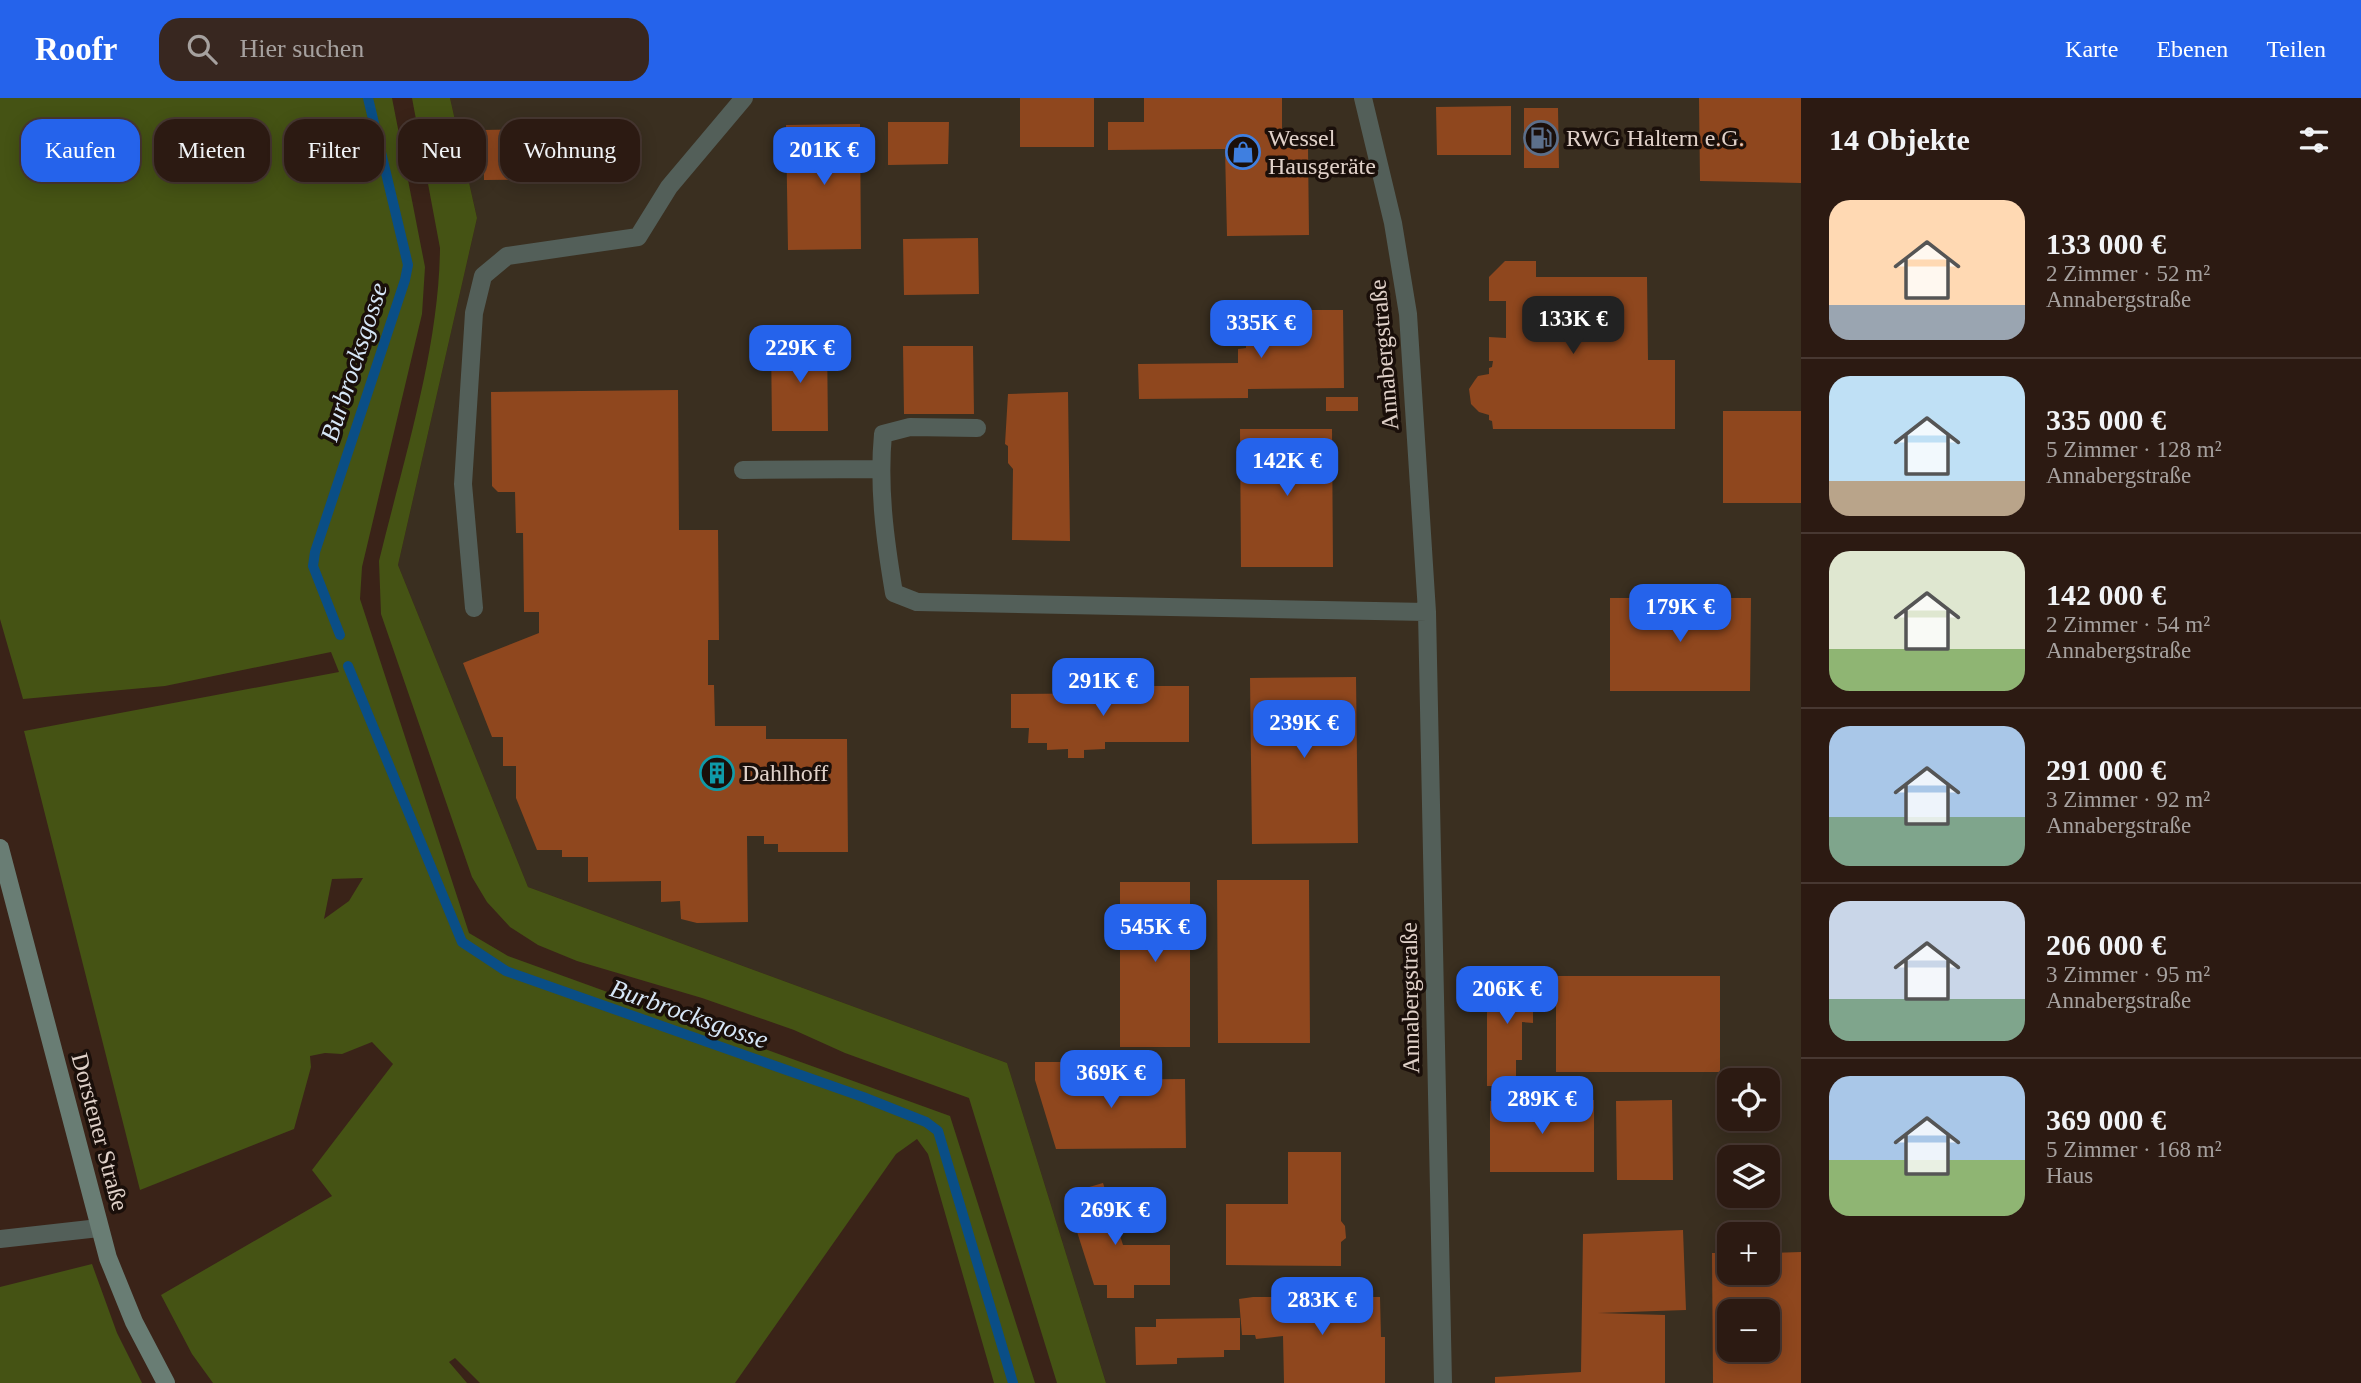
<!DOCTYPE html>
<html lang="de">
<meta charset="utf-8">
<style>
body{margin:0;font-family:"Times New Roman",serif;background:#382720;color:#f1f3f6;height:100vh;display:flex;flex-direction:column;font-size:26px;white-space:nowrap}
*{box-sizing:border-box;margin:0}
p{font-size:23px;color:#a6a19f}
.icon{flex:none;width:38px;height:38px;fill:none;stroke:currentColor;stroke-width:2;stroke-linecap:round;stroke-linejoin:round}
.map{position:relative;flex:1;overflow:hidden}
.sheet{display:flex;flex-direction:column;background:#2c1a12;width:560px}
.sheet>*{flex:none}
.banner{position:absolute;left:21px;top:21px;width:665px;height:63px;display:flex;gap:14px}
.buttons{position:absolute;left:1717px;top:970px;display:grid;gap:14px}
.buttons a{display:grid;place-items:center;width:63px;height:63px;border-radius:14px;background:#2c1a12;box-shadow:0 4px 18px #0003,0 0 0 2px #483832;font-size:35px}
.price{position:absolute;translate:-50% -60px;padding:0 16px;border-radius:14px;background:#2563eb;color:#fff;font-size:23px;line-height:46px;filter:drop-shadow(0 2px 4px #0008)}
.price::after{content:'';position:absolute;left:50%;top:42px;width:21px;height:16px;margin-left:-10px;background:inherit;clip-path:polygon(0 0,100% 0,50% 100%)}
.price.current{background:#222;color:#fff}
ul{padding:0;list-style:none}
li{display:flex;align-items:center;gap:21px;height:175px;padding:0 28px}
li+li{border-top:2px solid #483832}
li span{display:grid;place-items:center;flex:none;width:196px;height:140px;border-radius:21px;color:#555}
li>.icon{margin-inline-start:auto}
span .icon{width:84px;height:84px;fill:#fffc;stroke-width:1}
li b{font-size:30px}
h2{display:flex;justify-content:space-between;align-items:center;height:84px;padding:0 28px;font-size:30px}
.tag{padding:0 24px;border-radius:21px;background:#2c1a12;box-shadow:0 4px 18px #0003,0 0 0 2px #483832;font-size:24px;line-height:63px}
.tag.current{background:#2563eb;color:#fff}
header{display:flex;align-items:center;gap:42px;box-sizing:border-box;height:98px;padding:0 35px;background:#2563eb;color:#fff}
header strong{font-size:33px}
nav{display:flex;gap:38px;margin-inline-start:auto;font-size:24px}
.search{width:490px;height:63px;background:#382720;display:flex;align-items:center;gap:18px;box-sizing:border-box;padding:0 24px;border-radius:21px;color:#a6a19f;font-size:26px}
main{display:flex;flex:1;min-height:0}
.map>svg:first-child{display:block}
.industrial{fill:#3a2f20;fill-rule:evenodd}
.green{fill:#455314;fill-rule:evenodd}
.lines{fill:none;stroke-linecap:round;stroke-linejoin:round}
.stream{stroke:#0a4e86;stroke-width:10}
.building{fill:#8f471e;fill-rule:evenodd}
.lane{stroke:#535f59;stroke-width:18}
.street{stroke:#535f59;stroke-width:18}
.secondary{stroke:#697d74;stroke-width:18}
.labels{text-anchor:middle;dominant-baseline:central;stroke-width:7;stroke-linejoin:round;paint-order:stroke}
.poi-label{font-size:24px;fill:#e0d1c9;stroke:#1a0f0a;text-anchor:start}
.street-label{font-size:24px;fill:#e0d1c9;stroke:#1a0f0a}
.water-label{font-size:26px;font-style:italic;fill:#d6e6f7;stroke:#1a0f0a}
</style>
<header>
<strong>Roofr</strong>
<div class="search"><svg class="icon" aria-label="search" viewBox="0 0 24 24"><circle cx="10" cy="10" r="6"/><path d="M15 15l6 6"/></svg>Hier suchen</div>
<nav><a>Karte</a><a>Ebenen</a><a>Teilen</a></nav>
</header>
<main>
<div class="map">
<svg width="1801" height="1285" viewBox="0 0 1801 1285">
<rect width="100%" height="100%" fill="#3a2318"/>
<path class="industrial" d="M 450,0 L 1801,0 L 1801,1285 L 1106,1285 L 1007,965 L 528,789 L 398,467 L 477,120 ZM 1729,982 L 1768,982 L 1768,1020 L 1729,1020 ZM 1729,1059 L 1768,1059 L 1768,1097 L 1729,1097 ZM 1729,1136 L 1768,1136 L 1768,1174 L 1729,1174 ZM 1729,1213 L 1768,1213 L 1768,1251 L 1729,1251 Z"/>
<path class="green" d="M 0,0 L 392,0 L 425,169 L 422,216 L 362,469 L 360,501 L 469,835 L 508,858 L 950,1018 L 1035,1285 L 994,1285 L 928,1056 L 917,1041 L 896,1056 L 735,1285 L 480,1285 L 455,1260 L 449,1264 L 467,1285 L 213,1285 L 192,1256 L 161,1197 L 332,1098 L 312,1072 L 393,966 L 372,944 L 342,956 L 325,955 L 310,958 L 311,969 L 294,1031 L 140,1092 L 24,633 L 339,574 L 331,554 L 165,588 L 23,601 L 0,521 ZM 363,780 L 349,803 L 324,821 L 332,781 Z
M 412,0 L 450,0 L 477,120 L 398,467 L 528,789 L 1007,965 L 1106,1285 L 1057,1285 L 969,1000 L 845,955 L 794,932 L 702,900 L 577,863 L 538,847 L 510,829 L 487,804 L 472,779 L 381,516 L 379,463 C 403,364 439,252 440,150 Z
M 92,1166 L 117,1235 L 142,1285 L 0,1285 L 0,1189 Z"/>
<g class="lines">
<path class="stream" d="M 340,537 L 313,468 L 315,454 L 405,182 L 408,167 L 368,0
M 348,568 L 462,844 L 506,873 L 863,999 L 926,1024 L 938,1033 L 1013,1285"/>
</g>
<path class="building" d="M 1020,0 L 1094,0 L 1094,49 L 1020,49 Z
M 1144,0 L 1282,0 L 1282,50 L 1308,50 L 1309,137 L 1227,138 L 1225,51 L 1108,52 L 1108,24 L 1144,24 Z
M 1699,0 L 1801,0 L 1801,85 L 1700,83 Z
M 1511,8 L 1511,57 L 1437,57 L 1436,9 Z
M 1524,10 L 1558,10 L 1559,70 L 1524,70 Z
M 888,24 L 949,24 L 948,66 L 888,67 Z
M 860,26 L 861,151 L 788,152 L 786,27 Z
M 623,29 L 624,80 L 484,82 L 483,32 Z
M 978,140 L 979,196 L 904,197 L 903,141 Z
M 1505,163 L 1536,163 L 1536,179 L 1647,179 L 1648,262 L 1675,262 L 1675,331 L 1493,331 L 1492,323 L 1489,322 L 1489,317 L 1479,314 L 1471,306 L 1469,291 L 1475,282 L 1478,278 L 1489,276 L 1489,270 L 1492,269 L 1493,263 L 1489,263 L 1489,239 L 1506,240 L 1506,203 L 1489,203 L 1489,179 Z
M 1246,212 L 1343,212 L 1344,290 L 1248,291 L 1248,300 L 1139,301 L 1138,266 L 1238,265 L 1238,251 L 1246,250 Z
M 771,240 L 827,240 L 828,333 L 772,333 Z
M 903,248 L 973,248 L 974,316 L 904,316 Z
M 678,292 L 679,432 L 718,432 L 719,542 L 708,542 L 708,587 L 714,587 L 715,628 L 766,628 L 766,641 L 847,641 L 848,754 L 778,754 L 778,746 L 764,746 L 764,738 L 747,738 L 748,824 L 697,825 L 681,821 L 680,803 L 661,804 L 661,783 L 588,784 L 588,759 L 562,759 L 562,752 L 537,752 L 516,700 L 516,668 L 503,668 L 503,639 L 492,639 L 463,565 L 539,535 L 539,514 L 524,514 L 523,435 L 516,435 L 515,394 L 498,394 L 492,388 L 491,294 Z
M 1068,294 L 1070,443 L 1012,442 L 1013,371 L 1008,365 L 1008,348 L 1005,346 L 1008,296 Z
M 1326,299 L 1358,299 L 1358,313 L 1326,313 Z
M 1723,313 L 1801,313 L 1801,405 L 1723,405 Z
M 1240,331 L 1332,331 L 1333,469 L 1241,469 Z
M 1610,500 L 1751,500 L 1750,593 L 1610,593 Z
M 1356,579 L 1358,745 L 1252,746 L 1250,580 Z
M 1141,588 L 1189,588 L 1189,644 L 1105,644 L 1105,651 L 1084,652 L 1084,660 L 1068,660 L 1068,651 L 1047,652 L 1047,645 L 1028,645 L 1029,630 L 1011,630 L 1011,596 L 1141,595 Z
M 1217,782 L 1309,782 L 1310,945 L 1218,945 Z
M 1120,784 L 1190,784 L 1190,949 L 1120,949 Z
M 1533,878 L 1533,925 L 1522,924 L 1522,962 L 1516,962 L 1516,988 L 1487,988 L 1487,879 Z
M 1556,878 L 1720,878 L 1720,974 L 1556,974 Z
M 1035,964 L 1076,964 L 1076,982 L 1185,981 L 1186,1050 L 1056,1051 L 1035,982 Z
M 1594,1002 L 1594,1074 L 1490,1074 L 1490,1003 Z
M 1672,1002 L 1673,1082 L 1617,1082 L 1616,1003 Z
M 1288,1054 L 1341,1054 L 1341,1123 L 1345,1128 L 1346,1140 L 1341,1144 L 1341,1168 L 1226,1167 L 1226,1106 L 1288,1106 Z
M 1103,1085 L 1123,1147 L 1170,1147 L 1170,1187 L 1134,1187 L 1134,1200 L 1107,1200 L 1107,1187 L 1094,1187 L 1065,1096 Z
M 1683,1132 L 1686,1212 L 1598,1215 L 1665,1217 L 1665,1285 L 1495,1285 L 1495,1279 L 1581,1274 L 1583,1136 Z
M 1801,1154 L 1801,1285 L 1713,1285 L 1712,1155 L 1729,1155 L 1729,1174 L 1768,1174 L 1768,1155 ZM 1729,1213 L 1768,1213 L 1768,1251 L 1729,1251 Z
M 1253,1199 L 1380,1199 L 1381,1239 L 1385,1239 L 1385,1285 L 1284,1285 L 1283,1238 L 1256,1241 L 1255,1237 L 1242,1237 L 1239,1201 Z
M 1240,1220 L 1240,1252 L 1224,1252 L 1224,1259 L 1177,1260 L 1177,1266 L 1136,1267 L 1135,1229 L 1156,1229 L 1156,1221 Z"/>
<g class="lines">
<path class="lane" d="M 743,372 L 880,371
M 917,504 L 894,495 C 885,442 878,389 883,336 L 910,329 L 977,330
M 474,510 L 463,386 L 474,215 L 483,178 L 507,158 L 638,139 L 669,89 L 744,0"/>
<path class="street" d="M 1363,0 L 1393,125 L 1408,216 L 1427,514 L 1443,1285
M 917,504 L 1427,514
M 0,1141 L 99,1130"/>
<path class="secondary" d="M 0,750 L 108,1160 L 134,1224 L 166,1285"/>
</g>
<defs>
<g id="fuel-ring" transform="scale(1.75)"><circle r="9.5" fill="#1a0f0a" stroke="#5c6f8a" stroke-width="1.5"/><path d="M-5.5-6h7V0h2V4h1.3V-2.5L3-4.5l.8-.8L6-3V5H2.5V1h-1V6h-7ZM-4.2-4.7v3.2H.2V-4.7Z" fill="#5c6f8a"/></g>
<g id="shop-ring" transform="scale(1.75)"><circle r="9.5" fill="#1a0f0a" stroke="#3f7fe0" stroke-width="1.5"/><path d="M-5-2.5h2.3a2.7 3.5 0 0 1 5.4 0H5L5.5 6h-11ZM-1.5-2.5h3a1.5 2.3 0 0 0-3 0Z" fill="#3f7fe0"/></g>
<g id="building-ring" transform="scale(1.75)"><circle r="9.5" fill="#1a0f0a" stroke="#0f9aa8" stroke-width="1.5"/><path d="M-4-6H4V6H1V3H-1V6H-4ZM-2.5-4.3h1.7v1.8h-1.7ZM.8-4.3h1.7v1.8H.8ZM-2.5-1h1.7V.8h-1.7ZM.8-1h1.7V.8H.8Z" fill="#0f9aa8"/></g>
</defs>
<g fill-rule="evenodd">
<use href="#fuel-ring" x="1541" y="40"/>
<use href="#shop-ring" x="1243" y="54"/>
<use href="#building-ring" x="717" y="675"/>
</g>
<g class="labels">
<g class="poi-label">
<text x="1268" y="40">Wessel<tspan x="1268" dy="28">Hausgeräte</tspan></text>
<text x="1566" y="40">RWG Haltern e.G.</text>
<text x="742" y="675">Dahlhoff</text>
</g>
<g class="street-label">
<text transform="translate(1384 257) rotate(-95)">Annabergstraße</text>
<text transform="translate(1410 900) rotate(-91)">Annabergstraße</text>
<text transform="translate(100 1034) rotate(75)">Dorstener Straße</text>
</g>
<g class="water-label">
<text transform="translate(354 264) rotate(-72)">Burbrocksgosse</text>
<text transform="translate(689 916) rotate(19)">Burbrocksgosse</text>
</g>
</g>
</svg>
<div class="buttons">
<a><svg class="icon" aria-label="locate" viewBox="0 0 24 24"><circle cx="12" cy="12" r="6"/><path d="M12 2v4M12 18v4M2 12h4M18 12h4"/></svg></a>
<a><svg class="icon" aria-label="layers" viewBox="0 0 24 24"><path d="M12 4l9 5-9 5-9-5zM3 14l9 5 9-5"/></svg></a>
<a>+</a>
<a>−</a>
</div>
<b class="price" style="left:824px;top:89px">201K €</b>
<b class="price current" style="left:1573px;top:258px">133K €</b>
<b class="price" style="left:1261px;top:262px">335K €</b>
<b class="price" style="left:800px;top:287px">229K €</b>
<b class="price" style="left:1287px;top:400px">142K €</b>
<b class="price" style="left:1680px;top:546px">179K €</b>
<b class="price" style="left:1103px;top:620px">291K €</b>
<b class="price" style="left:1304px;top:662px">239K €</b>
<b class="price" style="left:1155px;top:866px">545K €</b>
<b class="price" style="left:1507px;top:928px">206K €</b>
<b class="price" style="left:1111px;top:1012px">369K €</b>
<b class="price" style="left:1542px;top:1038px">289K €</b>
<b class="price" style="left:1115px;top:1149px">269K €</b>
<b class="price" style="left:1322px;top:1239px">283K €</b>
<div class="banner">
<a class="tag current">Kaufen</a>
<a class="tag">Mieten</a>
<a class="tag">Filter</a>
<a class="tag">Neu</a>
<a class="tag">Wohnung</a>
</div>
</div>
<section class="sheet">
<h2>14 Objekte<svg class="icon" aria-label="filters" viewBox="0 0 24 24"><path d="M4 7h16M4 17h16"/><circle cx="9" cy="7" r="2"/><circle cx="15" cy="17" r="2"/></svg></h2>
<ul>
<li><span style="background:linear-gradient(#ffd9b3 75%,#9aa5b1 0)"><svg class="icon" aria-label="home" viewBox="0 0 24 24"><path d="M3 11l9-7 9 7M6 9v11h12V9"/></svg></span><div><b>133 000 €</b><p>2 Zimmer · 52 m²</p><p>Annabergstraße</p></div></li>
<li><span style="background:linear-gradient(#bfe0f5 75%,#b9a48a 0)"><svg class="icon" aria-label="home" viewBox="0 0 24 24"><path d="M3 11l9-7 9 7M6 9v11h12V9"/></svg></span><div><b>335 000 €</b><p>5 Zimmer · 128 m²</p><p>Annabergstraße</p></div></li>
<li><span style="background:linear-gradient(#dfe7d0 70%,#8fb573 0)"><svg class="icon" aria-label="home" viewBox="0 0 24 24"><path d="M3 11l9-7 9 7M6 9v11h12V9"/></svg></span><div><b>142 000 €</b><p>2 Zimmer · 54 m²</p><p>Annabergstraße</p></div></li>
<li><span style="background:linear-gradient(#a9c7e8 65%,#7fa58c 0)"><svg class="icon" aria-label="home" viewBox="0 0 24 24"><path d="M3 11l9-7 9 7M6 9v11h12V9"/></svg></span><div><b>291 000 €</b><p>3 Zimmer · 92 m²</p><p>Annabergstraße</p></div></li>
<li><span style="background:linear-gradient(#c9d6e8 70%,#7fa58c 0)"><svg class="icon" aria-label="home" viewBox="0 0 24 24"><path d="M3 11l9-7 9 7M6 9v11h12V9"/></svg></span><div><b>206 000 €</b><p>3 Zimmer · 95 m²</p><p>Annabergstraße</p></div></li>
<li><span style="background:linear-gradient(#a9c7e8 60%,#8fb573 0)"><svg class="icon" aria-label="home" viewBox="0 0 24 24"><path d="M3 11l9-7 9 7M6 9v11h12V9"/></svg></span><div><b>369 000 €</b><p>5 Zimmer · 168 m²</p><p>Haus</p></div></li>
</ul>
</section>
</main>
